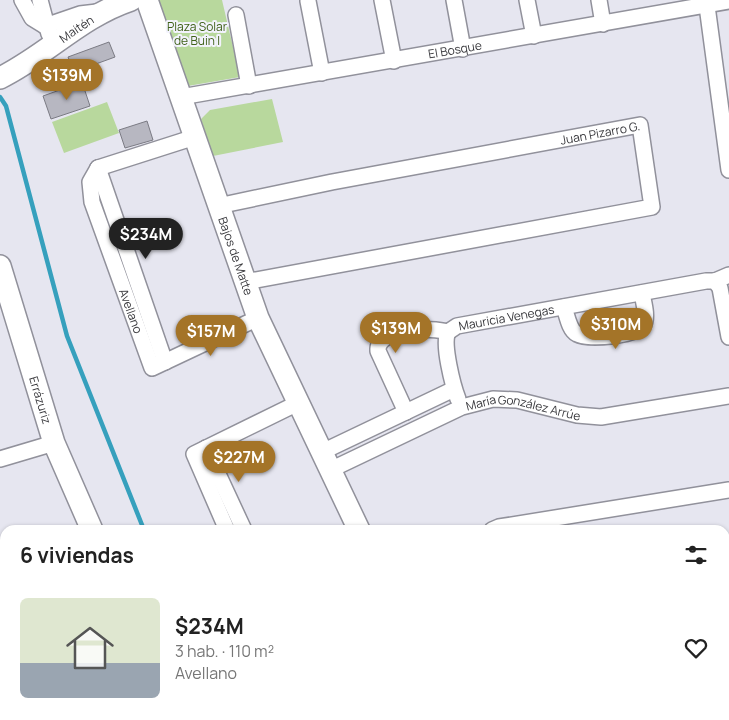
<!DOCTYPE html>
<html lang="es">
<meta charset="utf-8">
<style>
body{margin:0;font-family:Manrope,sans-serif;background:#f6f6f6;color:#222;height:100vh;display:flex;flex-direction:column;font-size:19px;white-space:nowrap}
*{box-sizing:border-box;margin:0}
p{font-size:16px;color:#767676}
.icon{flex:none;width:28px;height:28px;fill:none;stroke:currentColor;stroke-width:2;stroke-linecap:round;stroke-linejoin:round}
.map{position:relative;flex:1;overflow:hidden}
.panel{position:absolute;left:0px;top:525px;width:730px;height:195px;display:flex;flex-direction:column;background:#fff;border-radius:15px 15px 0 0;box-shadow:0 1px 4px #0004}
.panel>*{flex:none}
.price{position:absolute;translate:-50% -42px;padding:0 11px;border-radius:18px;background:#a47428;color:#fff;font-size:16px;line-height:32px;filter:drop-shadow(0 1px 2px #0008)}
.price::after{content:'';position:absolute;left:50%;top:30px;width:15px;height:11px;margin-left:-8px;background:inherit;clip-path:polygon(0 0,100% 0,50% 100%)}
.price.current{background:#222;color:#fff}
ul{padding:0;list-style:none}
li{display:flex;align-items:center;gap:15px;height:125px;padding:0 20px}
li span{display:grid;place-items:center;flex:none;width:140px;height:100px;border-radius:8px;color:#555}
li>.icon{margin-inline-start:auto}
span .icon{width:60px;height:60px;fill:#fffc;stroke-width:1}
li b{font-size:21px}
h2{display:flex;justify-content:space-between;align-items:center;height:60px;padding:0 20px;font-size:21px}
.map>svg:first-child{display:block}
.green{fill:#b8d89d}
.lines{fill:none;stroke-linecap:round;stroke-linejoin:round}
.stream{stroke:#36a0bd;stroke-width:4.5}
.building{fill:#b7b7c1;stroke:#7b7b84}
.street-casing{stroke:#91919b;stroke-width:18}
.secondary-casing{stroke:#91919b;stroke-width:24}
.street{stroke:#fff;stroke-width:15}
.secondary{stroke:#fff;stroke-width:21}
.labels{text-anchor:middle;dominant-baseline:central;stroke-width:4;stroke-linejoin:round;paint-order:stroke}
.park-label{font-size:12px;fill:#40621a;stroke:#f3f3fd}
.street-label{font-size:12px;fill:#38383c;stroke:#f3f3fd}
</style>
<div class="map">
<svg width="729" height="720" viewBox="0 0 729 720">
<rect width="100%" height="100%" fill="#e6e6f0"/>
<path class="green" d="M 152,0 L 222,0 L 240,77 L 182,87 Z
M 272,99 L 283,142 L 213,156 L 201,119 L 210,110 Z
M 107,102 L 119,133 L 64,153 L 52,122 Z"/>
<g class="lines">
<path class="stream" d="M 0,97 L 6,106 L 67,336 L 144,530
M 252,715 L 255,720"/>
</g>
<path class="building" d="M 109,42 L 115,57 L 74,72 L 68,57 Z
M 82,82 L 90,106 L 51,119 L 43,96 Z
M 147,121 L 153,140 L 125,148 L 119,130 Z"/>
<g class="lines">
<g class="street-casing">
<g id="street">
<path d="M 22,0 L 32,18 L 45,26"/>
<path d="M 40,0 L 49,34"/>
<path d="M 382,0 L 394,61"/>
<path d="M 454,0 L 463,49"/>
<path d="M 527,0 L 534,36"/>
<path d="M 599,0 L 603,24"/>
<path d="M 308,1 L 322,73"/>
<path d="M 707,6 L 729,170"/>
<path d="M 236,15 L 249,86"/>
<path d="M 45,26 L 80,14 L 97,12"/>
<path id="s1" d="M 181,97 L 729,1"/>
<path id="s2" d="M 98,168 L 90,182 L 92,202 L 152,368 L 258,318"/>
<path d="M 98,168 L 165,362"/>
<path d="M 98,168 L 195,137"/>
<path id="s3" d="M 218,206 L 332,182 L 640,125 L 652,207 L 245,282"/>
<path d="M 715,281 L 720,288 L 729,337"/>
<path d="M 715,281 L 729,275"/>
<path d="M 564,307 C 567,315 569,330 577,334 C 588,340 639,336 644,324 C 648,315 643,301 642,293"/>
<path id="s4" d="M 448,332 L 457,326 L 706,281 L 715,281"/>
<path d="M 448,332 C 442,344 453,386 458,399"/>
<path d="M 406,412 L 378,351 C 376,328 432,327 448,332"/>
<path d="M 206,448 L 244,530"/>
<path d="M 322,452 L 454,389"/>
<path d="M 0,459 L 54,443"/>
<path id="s5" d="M 330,470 L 462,407 L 493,399 L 517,400 L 577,415 L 601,417 L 729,396"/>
<path d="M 227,530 L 194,454 L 298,403"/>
<path d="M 492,530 L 499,527 L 729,490"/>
<path d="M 0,584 L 5,582"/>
<path d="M 725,610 L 729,609"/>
<path d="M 570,715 L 572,720"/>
<path d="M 670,715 L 672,720"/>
<path d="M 32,720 L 49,715"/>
</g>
</g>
<g class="secondary-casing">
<g id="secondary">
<path id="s6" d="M 147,0 L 258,318 L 359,530"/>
<path id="s7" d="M 0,78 C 47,55 80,17 131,0"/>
<path id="s8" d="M 0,266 L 54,443 L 92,530"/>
<path d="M 183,715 L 185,720"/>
<path d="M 446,715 L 448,720"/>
</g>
</g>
<use href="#street" class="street"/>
<use href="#secondary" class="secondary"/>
</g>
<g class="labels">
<g class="park-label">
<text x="197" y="26">Plaza Solar<tspan x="197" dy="14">de Buin I</tspan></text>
</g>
<g class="street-label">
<text stroke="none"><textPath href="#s7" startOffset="91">Maitén</textPath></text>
<text stroke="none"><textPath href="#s1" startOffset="278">El Bosque</textPath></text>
<text stroke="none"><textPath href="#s3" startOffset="389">Juan Pizarro G.</textPath></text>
<text stroke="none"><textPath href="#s6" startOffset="271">Bajos de Matte</textPath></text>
<text stroke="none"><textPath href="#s2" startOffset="152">Avellano</textPath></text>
<text stroke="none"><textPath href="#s4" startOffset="61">Mauricia Venegas</textPath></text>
<text stroke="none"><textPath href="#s8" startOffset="140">Errázuriz</textPath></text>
<text stroke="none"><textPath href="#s5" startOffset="209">María González Arrúe</textPath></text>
</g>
</g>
</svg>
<b class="price" style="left:67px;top:101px">$139M</b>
<b class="price current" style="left:146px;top:260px">$234M</b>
<b class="price" style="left:616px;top:350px">$310M</b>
<b class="price" style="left:396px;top:354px">$139M</b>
<b class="price" style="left:211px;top:357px">$157M</b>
<b class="price" style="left:239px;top:483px">$227M</b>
<section class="panel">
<h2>6 viviendas<svg class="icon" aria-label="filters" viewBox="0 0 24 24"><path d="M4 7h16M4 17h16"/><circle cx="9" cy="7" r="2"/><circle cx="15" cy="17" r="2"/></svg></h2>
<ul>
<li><span style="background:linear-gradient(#dfe7d0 65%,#9aa5b1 0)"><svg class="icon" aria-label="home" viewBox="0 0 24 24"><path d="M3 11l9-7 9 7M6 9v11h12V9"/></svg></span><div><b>$234M</b><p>3 hab. · 110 m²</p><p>Avellano</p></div><svg class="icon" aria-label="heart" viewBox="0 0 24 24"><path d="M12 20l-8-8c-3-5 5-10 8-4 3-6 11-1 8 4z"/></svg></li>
</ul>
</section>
</div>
